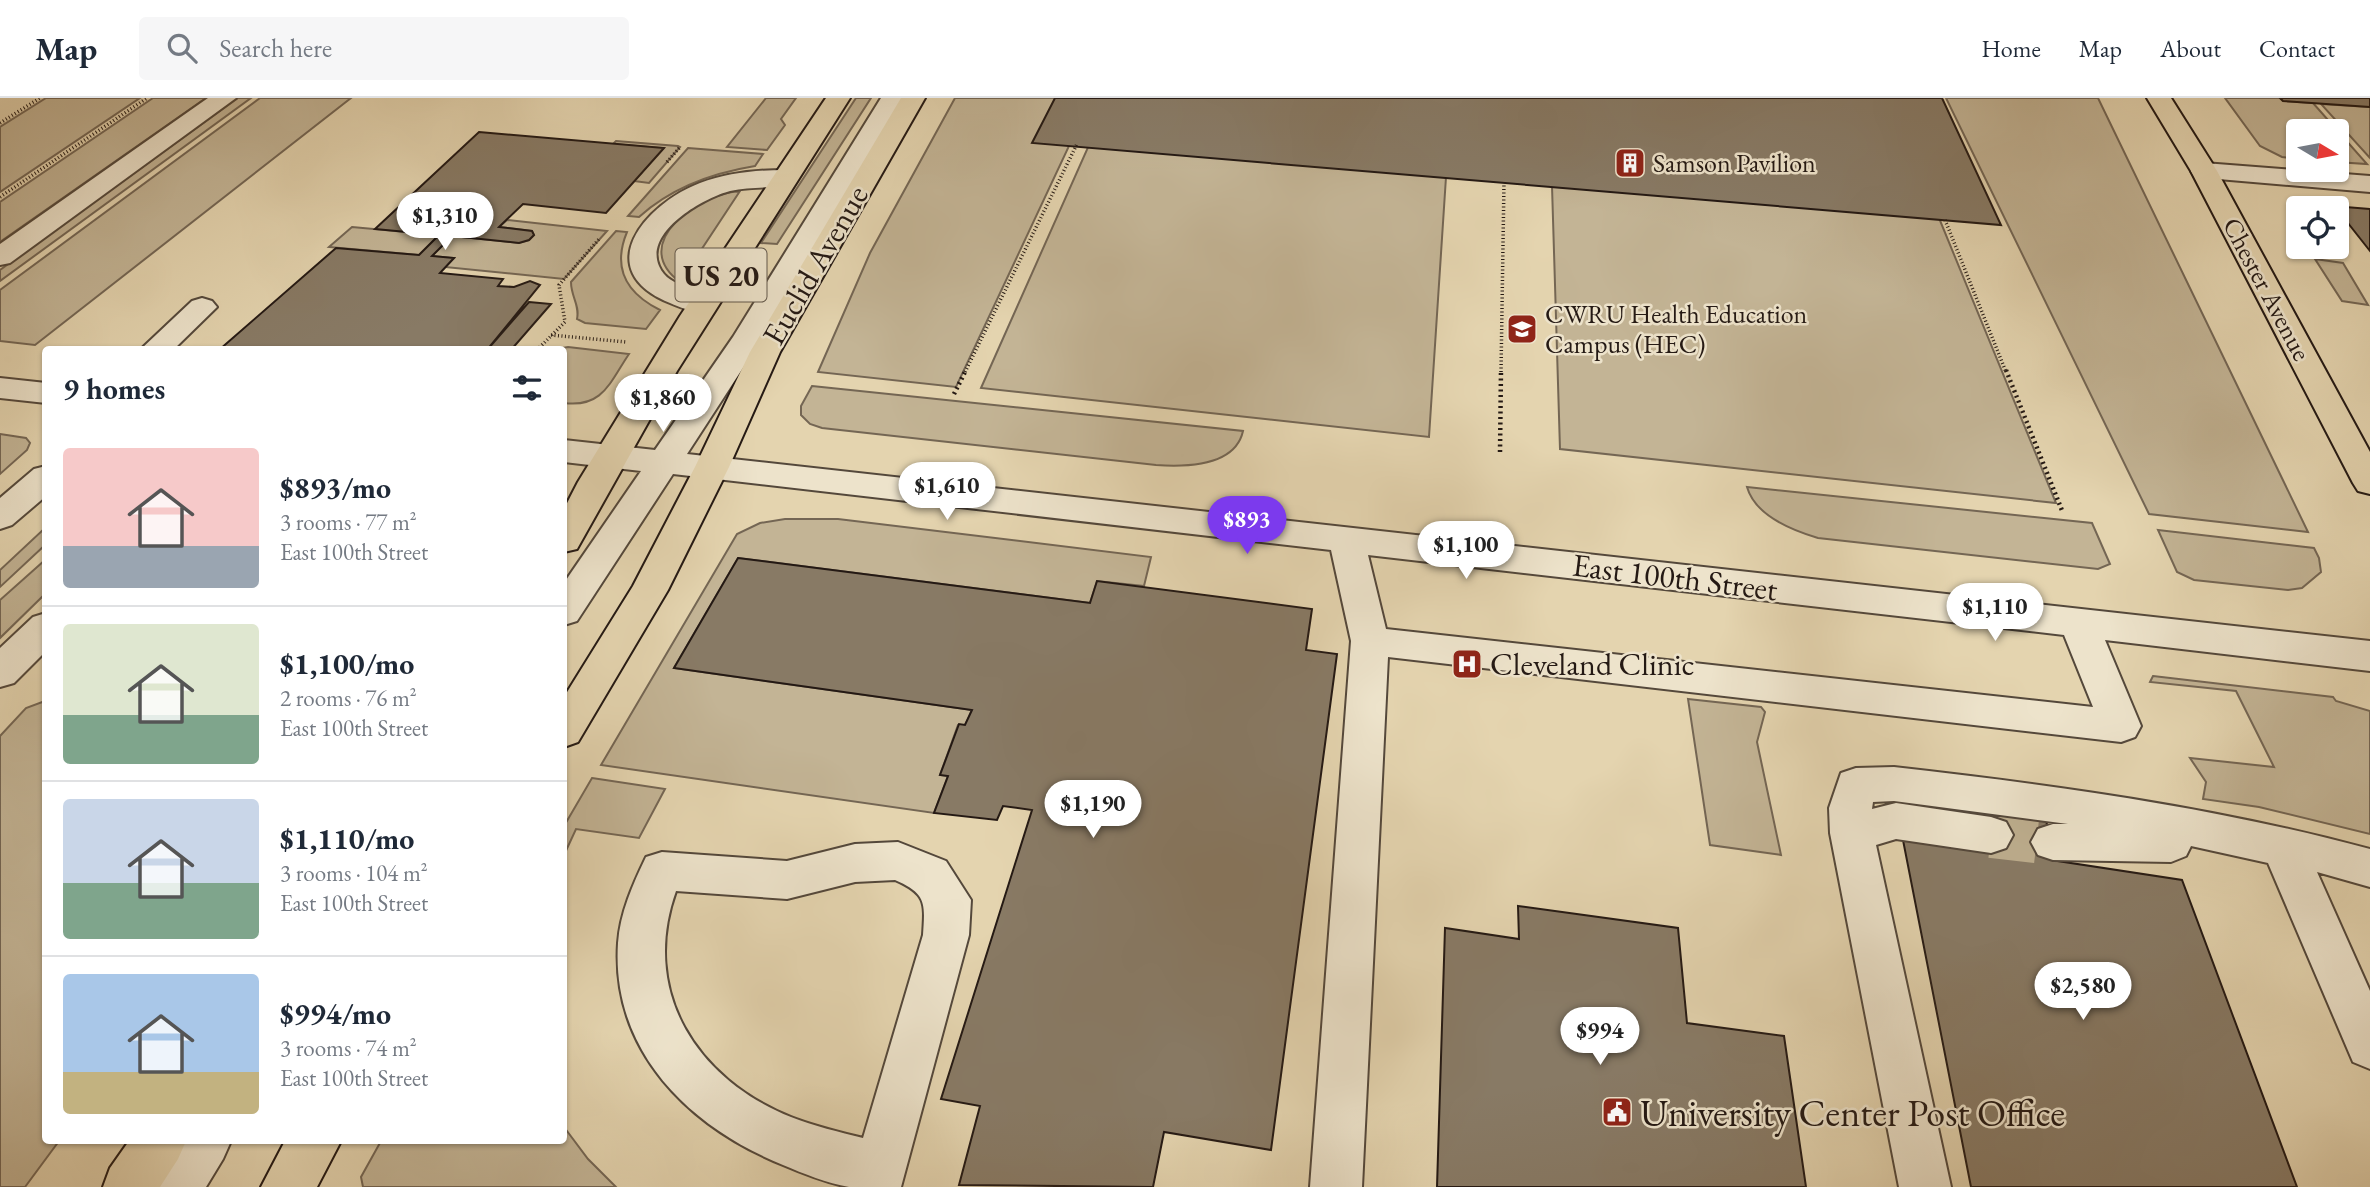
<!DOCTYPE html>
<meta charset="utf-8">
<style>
body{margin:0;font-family:"EB Garamond",serif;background:#f6f6f7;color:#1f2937;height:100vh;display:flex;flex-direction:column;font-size:26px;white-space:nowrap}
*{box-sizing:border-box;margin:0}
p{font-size:23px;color:#747a83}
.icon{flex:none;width:38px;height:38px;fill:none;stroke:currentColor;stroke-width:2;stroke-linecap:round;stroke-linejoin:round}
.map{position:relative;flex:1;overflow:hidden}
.drawer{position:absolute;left:42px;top:248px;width:525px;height:798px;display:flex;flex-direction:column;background:#fff;border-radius:7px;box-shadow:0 2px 5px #0004}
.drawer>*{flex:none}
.needle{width:46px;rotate:100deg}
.controls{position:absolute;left:2286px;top:21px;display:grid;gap:14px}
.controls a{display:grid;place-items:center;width:63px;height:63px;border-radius:7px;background:#fff;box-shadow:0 2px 5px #0004;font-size:35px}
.price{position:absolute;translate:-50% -60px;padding:0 16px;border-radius:24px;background:#fff;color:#222;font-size:23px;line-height:46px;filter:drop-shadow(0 2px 4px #0008)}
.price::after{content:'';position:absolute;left:50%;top:42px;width:21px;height:16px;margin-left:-10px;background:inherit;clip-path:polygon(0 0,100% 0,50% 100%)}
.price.current{background:#7c3aed;color:#fff}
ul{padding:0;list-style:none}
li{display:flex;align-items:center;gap:21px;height:175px;padding:0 21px}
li+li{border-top:2px solid #e0e1e3}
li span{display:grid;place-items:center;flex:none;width:196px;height:140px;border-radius:7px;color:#555}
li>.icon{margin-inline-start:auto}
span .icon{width:84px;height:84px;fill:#fffc;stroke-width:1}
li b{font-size:30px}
h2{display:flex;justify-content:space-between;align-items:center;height:84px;padding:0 21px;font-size:30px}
header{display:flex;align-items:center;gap:42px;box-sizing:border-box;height:98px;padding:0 35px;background:#fff;border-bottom:2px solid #e0e1e3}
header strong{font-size:33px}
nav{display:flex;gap:38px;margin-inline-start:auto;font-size:24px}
.search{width:490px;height:63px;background:#f6f6f7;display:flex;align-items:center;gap:18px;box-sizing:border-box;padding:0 24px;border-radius:7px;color:#747a83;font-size:26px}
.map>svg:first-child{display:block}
.green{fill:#c3b495;stroke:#746654;stroke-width:2}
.building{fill:#887a65;stroke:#241914;stroke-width:2}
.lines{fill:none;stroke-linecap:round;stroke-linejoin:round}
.minor-tunnel{stroke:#beaf90;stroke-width:46;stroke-dasharray:46 24;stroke-linecap:butt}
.minor-casing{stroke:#54483b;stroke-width:4}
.major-casing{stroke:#241914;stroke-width:4}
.path-far1{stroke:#241914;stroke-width:3.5;stroke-dasharray:1 2.5;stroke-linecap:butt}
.path{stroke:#241914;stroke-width:4.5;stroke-dasharray:2 3.5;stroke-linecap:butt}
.minor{fill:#ede3cb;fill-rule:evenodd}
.major{fill:#e4d4af;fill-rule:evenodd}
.labels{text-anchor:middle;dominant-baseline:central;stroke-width:5;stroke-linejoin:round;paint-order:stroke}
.far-poi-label{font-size:26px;fill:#241914;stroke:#ede3cb;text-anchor:start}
.far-street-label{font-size:26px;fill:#241914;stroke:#ede3cb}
.shield{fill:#ede3cb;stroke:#60564b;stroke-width:2}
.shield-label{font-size:30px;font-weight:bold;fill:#241914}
.street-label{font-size:32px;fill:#241914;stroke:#ede3cb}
.poi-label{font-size:32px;fill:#241914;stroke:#ede3cb;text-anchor:start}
.near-poi-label{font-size:38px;fill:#241914;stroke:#ede3cb;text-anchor:start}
</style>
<header>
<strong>Map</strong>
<div class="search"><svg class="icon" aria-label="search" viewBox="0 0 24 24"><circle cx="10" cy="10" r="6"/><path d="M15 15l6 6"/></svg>Search here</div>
<nav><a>Home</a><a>Map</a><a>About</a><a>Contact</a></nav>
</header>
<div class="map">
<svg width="2370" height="1089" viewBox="0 0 2370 1089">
<rect width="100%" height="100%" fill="#e4d4af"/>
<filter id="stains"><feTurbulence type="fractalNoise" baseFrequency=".00286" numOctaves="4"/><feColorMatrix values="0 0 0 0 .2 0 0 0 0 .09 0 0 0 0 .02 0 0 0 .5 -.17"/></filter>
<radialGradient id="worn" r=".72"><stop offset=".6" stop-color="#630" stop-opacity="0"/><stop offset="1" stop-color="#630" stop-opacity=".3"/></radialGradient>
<path class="green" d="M 46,0 L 140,0 L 0,94 L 0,29 Z
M 153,0 L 206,0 L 0,144 L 0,104 Z
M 238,0 L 251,0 L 0,183 L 0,172 Z
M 260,0 L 351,0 L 35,247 L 0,243 L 0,192 Z
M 766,0 L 796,0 L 781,21 L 785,27 L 767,52 L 727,49 Z
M 856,0 L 871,0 L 777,146 L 761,145 Z
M 955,0 L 1055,0 L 1069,48 L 956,289 L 818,274 L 870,155 Z
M 1946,0 L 2098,0 L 2308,434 L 2149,416 Z
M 2225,0 L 2280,0 L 2283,3 L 2313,5 L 2367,66 L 2336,64 L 2336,33 L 2298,33 L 2298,61 L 2282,59 L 2260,48 Z
M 2321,6 L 2370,9 L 2370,60 Z
M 616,43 L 678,48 L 680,49 L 649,85 L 634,83 L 663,50 L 613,46 Z
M 1089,47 L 1446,79 L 1429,339 L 981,290 Z
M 688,50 L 763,56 L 755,68 C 712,75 672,89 639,119 L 628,118 Z
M 1552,88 L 1939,120 L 2056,405 L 1560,351 Z
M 740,93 L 680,184 C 627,145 700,95 740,93 Z
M 507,122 L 607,133 L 564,181 L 445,169 L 454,160 L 432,158 L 452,138 L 519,145 L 529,142 L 534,137 L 532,133 L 499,129 Z
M 352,129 L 439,137 L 419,157 L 329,149 Z
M 616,133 L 627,134 C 612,170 626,195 660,212 L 646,231 L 585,225 L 577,221 C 580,207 571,199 571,184 Z
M 2315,161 L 2343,165 L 2368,207 L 2342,203 Z
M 568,249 L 629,256 C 610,284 603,310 564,305 L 564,252 L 551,252 Z
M 812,288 L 1243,333 C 1235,369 1185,369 1156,367 L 822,330 L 810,326 L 801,317 L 801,308 Z
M 0,336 L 26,340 L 30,345 L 27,352 L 0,376 Z
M 1747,389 L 2092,425 L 2110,466 L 2098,471 L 1818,440 C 1791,432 1755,417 1747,389 Z
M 785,421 L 838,421 L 1151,459 L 1144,488 L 1097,483 L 1090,505 L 738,460 L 674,570 L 972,612 L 965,627 L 958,627 L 940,677 L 948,678 L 934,715 L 601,667 L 737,436 L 760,425 Z
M 45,430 L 45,447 L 0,489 L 0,472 Z
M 2158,432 L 2314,450 L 2319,460 L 2321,474 L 2302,490 L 2288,492 L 2194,482 L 2177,474 Z
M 45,462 L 45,496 L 0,540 L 0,502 Z
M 2153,578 L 2333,599 L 2336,603 L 2370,613 L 2370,736 L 2259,709 L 2203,701 L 2206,684 L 2190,660 L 2274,669 L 2236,593 L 2150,584 Z
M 1688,601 L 1761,609 L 1765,614 L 1757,644 L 1781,757 L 1710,747 Z
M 45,603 L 46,1043 L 59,1043 L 25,1089 L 0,1089 L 0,638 L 26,610 Z
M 592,680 L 665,691 L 639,740 L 576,731 L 564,757 L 564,728 Z
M 564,1029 L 588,1061 L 616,1089 L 363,1089 L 361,1079 L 381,1043 L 564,1043 Z"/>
<path class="building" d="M 1055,0 L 1942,0 L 2001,127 L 1032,45 Z
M 2280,0 L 2370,0 L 2370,9 L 2283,3 Z
M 479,34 L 664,50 L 606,115 L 523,106 L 499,129 L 532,133 L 534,137 L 529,142 L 519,145 L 452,138 L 432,158 L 454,160 L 440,175 L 503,181 L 498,188 L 514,189 L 530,183 L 540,187 L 487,252 L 219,252 L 336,150 L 419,157 L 439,137 L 375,131 Z
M 2333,108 L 2370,111 L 2370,153 L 2336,110 Z
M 529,204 L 551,206 L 511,252 L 487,252 Z
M 738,460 L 1090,505 L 1097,483 L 1312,511 L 1306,552 L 1337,556 L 1271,1052 L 1164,1034 L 1153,1089 L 959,1087 L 980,1008 L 941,1001 L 1032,712 L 1003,708 L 997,722 L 934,715 L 948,678 L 940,677 L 959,626 L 965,627 L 972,612 L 674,570 Z
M 1985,716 L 2046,723 L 2058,763 L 2182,782 L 2297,1089 L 1971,1089 L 1902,737 L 1991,737 Z
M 1518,808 L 1678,830 L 1687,925 L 1784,938 L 1806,1089 L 1437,1089 L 1445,830 L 1519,841 Z"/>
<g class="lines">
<path class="minor-tunnel" d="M 1991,737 L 2053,744"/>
<g class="minor-casing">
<path id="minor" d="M 208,0 L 236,0 L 10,165 L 0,167 L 0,146 Z
M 881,0 L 905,0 L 763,239 L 687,356 L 2370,543 L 2370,573 L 2105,542 L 2141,628 L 2135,639 L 2121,644 L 1388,559 L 1362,1089 L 1310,1089 L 1351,543 L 1331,452 L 673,376 L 577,523 L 564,527 L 564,485 L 641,373 L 564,364 L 564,342 L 655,352 L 733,239 ZM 1368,457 L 2064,537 L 2093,609 L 1386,531 Z
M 2204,65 L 2370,78 L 2370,94 L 2195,79 L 2191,73 L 2195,67 Z
M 785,72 L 794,74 L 798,80 L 794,86 C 773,91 751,88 730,93 C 703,100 644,134 659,168 C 669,192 703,188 716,206 L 711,212 C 697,216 684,211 670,205 C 589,172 645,106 700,85 C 727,75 756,72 785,72 Z
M 202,200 L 212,203 L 217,209 L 173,252 L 140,252 L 192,203 Z
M 0,280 L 46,285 L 46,305 L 0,300 Z
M 46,368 L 46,398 L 12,427 L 0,431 L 0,400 L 34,371 Z
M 46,515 L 46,553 L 14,585 L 0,589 L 0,550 L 33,519 Z
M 1894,669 C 2054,687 2214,709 2370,751 L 2370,789 L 2317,774 L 2370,893 L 2370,971 L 2353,964 L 2268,765 L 2191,748 L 2186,758 L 2171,764 L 2053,762 L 2038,757 L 2031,744 L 2038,731 L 2053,726 L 2068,726 L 1894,703 L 1873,704 L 1872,711 L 1896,705 L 1991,719 L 2006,724 L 2013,737 L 2006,750 L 1991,755 L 1896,741 L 1876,747 L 1951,1089 L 1899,1089 L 1830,735 L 1829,710 L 1841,675 L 1856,670 Z
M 898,744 L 946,763 L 971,802 L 969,837 L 901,1089 C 885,1089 865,1089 849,1089 C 827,1085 804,1076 783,1067 C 690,1029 611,954 618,845 C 620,815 633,786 646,759 L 662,754 L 787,763 L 855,746 ZM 895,782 C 927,796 925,805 923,837 L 863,1040 C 839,1034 814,1028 791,1019 C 696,981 640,893 676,793 L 787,801 L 855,784 Z
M 175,1043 L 231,1043 L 223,1061 L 206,1089 L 149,1089 L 156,1070 Z"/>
</g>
<g class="major-casing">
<path id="major" d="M 826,0 L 850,0 L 677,273 L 577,451 L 564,454 L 564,411 L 578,384 L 680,218 Z
M 901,0 L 925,0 L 780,254 L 729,369 L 668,492 L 578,644 L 564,649 L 564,599 L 633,488 L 695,369 L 750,254 Z
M 2147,0 L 2171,0 L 2217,73 L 2370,354 L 2370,396 L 2358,393 L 2353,385 L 2191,73 Z
M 129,1043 L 186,1043 L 178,1061 L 160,1089 L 103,1089 L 110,1070 Z
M 285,1043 L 341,1043 L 317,1089 L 261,1089 Z"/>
</g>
<path class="path-far1" d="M 0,25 L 40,0
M 667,64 L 680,49
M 0,99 L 147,0
M 1945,122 L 2006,274
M 551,237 L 626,244
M 537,252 L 565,224 L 559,187 L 599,141
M 965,274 L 1077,46
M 1501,274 L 1504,83"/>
<path class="path" d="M 2006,272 L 2063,415
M 954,296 L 966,272
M 1500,354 L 1501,272"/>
<use href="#minor" class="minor"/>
<use href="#major" class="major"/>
</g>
<defs>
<g id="building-square" transform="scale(1.575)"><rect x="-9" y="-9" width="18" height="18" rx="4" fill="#8f2418" stroke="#ede3cb"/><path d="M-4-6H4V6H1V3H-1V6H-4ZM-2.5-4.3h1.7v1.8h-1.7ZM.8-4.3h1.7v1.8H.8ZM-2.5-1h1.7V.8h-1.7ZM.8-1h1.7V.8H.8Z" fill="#fff"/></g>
<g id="university-square" transform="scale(1.575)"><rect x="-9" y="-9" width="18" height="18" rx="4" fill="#8f2418" stroke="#ede3cb"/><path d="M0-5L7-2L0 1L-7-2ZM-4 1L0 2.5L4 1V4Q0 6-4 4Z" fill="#fff"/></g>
<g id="hospital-square" transform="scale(1.575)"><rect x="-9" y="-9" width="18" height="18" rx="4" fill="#8f2418" stroke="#ede3cb"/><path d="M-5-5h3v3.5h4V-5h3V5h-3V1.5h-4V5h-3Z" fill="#fff"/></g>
<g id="civic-square" transform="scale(1.575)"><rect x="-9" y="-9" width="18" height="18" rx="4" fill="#8f2418" stroke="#ede3cb"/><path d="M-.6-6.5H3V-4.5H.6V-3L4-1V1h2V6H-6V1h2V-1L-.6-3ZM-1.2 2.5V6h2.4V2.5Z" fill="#fff"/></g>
</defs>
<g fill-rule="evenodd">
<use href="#building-square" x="1630" y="65"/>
<use href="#university-square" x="1522" y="231"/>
<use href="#hospital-square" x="1467" y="566"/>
<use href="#civic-square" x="1617" y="1014"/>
</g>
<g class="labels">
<g class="far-poi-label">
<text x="1653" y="65">Samson Pavilion</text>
<text x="1545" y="216">CWRU Health Education<tspan x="1545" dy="30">Campus (HEC)</tspan></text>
</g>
<g class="far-street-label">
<text transform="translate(2267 191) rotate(62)">Chester Avenue</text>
</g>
<rect class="shield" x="675.5" y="150.5" width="91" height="53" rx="5"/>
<g class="shield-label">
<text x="721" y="177">US 20</text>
</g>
<g class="street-label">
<text transform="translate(815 167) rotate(-60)">Euclid Avenue</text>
<text transform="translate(1675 479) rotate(7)">East 100th Street</text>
</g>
<g class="poi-label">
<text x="1490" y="566">Cleveland Clinic</text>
</g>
<g class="near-poi-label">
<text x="1640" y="1014">University Center Post Office</text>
</g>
</g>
<rect width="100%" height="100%" filter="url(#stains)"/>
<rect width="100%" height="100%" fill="url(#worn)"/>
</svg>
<div class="controls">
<a><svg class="needle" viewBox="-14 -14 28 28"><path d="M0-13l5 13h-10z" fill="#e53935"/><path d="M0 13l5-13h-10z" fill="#747a83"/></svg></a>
<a><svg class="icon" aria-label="locate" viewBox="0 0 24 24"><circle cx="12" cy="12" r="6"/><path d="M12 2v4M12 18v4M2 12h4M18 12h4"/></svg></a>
</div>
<b class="price" style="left:445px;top:154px">$1,310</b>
<b class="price" style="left:663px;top:336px">$1,860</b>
<b class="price" style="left:947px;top:424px">$1,610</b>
<b class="price current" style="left:1247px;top:458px">$893</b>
<b class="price" style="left:1466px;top:483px">$1,100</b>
<b class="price" style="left:1995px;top:545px">$1,110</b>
<b class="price" style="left:1093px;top:742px">$1,190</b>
<b class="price" style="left:2083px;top:924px">$2,580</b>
<b class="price" style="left:1600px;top:969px">$994</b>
<section class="drawer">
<h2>9 homes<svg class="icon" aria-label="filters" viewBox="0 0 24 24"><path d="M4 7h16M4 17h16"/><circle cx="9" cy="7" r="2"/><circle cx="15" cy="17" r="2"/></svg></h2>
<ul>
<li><span style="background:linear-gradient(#f6c9c9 70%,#9aa5b1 0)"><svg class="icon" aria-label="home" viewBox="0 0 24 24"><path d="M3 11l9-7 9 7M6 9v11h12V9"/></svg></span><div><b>$893/mo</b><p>3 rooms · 77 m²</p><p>East 100th Street</p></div></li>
<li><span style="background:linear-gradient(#dfe7d0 65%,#7fa58c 0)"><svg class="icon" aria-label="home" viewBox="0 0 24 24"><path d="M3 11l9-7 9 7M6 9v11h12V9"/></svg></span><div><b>$1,100/mo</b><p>2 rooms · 76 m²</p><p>East 100th Street</p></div></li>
<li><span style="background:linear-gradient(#c9d6e8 60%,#7fa58c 0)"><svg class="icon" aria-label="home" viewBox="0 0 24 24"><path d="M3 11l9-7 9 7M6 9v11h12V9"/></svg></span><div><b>$1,110/mo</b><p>3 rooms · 104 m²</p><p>East 100th Street</p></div></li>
<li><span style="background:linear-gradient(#a9c7e8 70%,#c2b280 0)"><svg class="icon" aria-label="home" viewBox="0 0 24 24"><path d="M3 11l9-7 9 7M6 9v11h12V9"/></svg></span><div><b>$994/mo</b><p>3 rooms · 74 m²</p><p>East 100th Street</p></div></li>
</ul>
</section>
</div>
